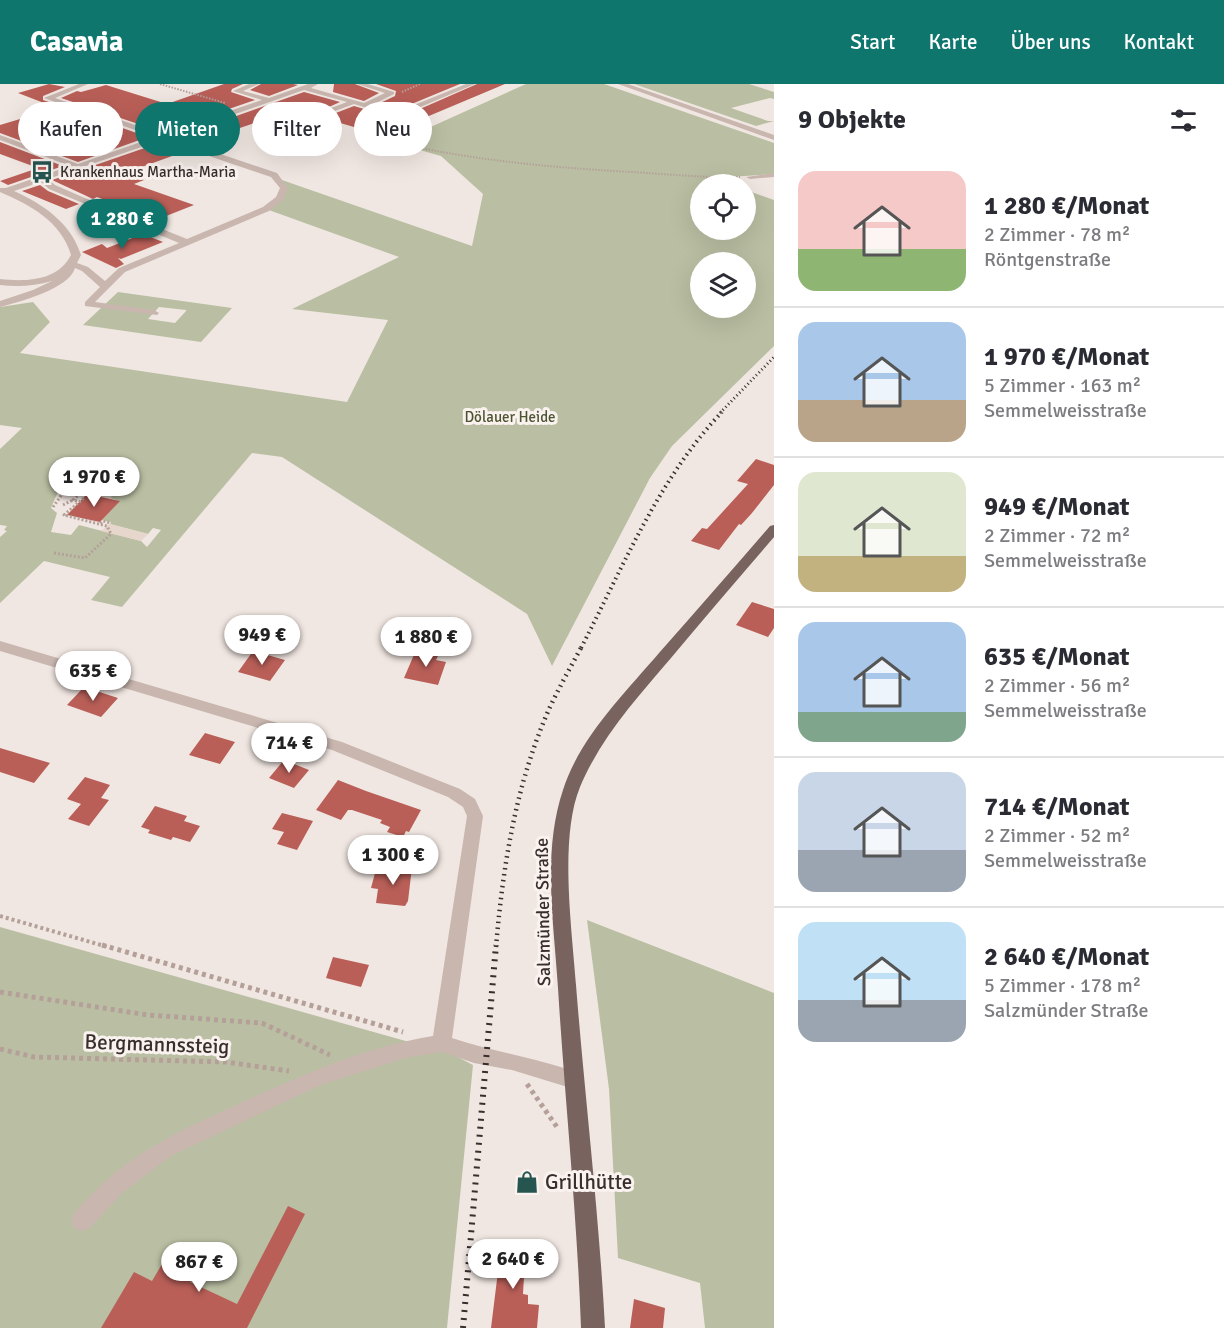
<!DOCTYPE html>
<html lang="de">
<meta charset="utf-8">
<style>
body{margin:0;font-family:Signika,sans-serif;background:#f7f7f7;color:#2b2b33;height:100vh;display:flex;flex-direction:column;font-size:22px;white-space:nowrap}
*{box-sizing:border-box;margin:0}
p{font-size:20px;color:#7c7c81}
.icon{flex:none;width:33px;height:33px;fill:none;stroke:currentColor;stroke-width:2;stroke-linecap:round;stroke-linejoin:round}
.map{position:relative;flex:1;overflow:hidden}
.sheet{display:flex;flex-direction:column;background:#fff;width:450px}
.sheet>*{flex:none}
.banner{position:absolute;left:18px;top:18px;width:570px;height:54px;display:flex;gap:12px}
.buttons{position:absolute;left:690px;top:90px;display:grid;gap:12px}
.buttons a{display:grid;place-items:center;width:66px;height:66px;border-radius:50%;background:#fff;box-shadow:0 6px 24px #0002;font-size:30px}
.price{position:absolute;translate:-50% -51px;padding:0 14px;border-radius:21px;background:#fff;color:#222;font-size:20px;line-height:39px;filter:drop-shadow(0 2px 3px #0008)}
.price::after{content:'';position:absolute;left:50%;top:36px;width:18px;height:14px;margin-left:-9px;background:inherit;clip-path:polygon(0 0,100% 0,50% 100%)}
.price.on{background:#0f766e;color:#fff}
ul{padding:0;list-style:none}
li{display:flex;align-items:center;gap:18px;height:150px;padding:0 24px}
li+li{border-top:2px solid #e1e1e2}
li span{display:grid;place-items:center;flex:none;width:168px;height:120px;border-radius:18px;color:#555}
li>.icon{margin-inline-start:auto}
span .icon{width:72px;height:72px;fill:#fffc;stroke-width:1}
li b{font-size:26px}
h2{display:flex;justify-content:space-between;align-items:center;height:72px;padding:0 24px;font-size:26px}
.tag{padding:0 21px;border-radius:27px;background:#fff;box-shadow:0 6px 24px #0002;font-size:21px;line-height:54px}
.tag.on{background:#0f766e;color:#fff}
header{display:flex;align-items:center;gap:36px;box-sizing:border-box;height:84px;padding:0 30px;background:#0f766e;color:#fff}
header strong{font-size:28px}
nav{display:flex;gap:33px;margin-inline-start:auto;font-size:21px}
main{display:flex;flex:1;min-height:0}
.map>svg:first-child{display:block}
.green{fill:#babfa3;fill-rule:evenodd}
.plaza{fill:#e7d6cb}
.building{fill:#b95f58}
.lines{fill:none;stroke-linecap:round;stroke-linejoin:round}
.path-far3{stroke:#b4a099;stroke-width:2;stroke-dasharray:1.5 1.5;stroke-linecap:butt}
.path-far2{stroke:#b4a099;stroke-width:3;stroke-dasharray:2 2;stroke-linecap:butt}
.path-far1{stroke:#b4a099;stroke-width:4;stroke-dasharray:3 3;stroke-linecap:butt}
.path{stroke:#b4a099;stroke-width:5;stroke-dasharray:4 4;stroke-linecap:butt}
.minor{fill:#c8b6af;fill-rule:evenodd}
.major{fill:#78635f;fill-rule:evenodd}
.rail-far3{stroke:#382e2c;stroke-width:3;stroke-dasharray:1 3;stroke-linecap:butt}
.rail-far2{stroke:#382e2c;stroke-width:4;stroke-dasharray:1.5 4;stroke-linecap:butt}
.rail-far1{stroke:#382e2c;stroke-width:4.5;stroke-dasharray:1.5 4.5;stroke-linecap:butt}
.rail{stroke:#382e2c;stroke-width:6;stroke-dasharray:2 6;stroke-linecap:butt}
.labels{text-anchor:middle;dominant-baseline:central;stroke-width:6;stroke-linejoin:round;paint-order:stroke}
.far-poi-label{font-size:15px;fill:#382e2c;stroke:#f9f2ee;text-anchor:start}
.far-park-label{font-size:15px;fill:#4d5432;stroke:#f9f2ee}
.street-label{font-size:18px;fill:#382e2c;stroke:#f9f2ee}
.near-street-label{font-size:21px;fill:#382e2c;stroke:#f9f2ee}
.near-poi-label{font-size:21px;fill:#382e2c;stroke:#f9f2ee;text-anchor:start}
</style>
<header>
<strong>Casavia</strong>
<nav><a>Start</a><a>Karte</a><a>Über uns</a><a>Kontakt</a></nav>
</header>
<main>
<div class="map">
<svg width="774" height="1244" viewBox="0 0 774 1244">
<rect width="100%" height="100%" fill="#f1e7e2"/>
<path class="green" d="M 526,0 L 604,0 L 774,59 L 774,90 L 712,94 L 729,100 L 700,100 L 700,146 L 746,146 L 746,106 L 774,116 L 774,262 L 672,362 L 650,394 L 552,582 L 527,530 L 282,373 L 252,369 L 122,523 L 91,516 L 110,493 L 44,477 L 0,519 L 0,453 L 7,447 L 4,446 L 7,442 L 0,441 L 0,365 L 22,344 L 0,341 L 0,223 L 33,218 L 50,238 L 20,269 L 347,318 L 388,236 L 292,225 L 399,173 L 266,125 L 283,109 L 279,95 L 472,162 L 483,110 L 441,72 L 395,59 ZM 700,178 L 746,178 L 746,224 L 700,224 ZM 99,386 L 104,390 L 112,386 L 118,388 L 115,392 L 129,395 L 110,414 L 119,417 L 102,436 L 111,438 L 110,440 L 148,450 L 153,444 L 161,446 L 147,463 L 141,457 L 79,441 L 71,451 L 51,448 L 57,429 L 51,424 L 60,403 L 85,399 Z
M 634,0 L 749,0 L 774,8 L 774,15 L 770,14 L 731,24 L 768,37 L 774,37 L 756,42 Z
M 118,208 L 232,224 L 201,258 L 83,241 ZM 159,223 L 186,226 L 186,227 L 175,239 L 148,235 Z
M 587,836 L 774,909 L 774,1244 L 705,1244 L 700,1199 L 618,1174 L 609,1005 Z
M 0,843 L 452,970 L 473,981 L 447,1244 L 0,1244 Z"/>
<path class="plaza" d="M 107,390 L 129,395 L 110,414 L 88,410 Z
M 109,440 L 110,440 L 148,450 L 141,457 L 101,447 Z"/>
<path class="building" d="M 49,0 L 65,3 L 43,12 L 43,16 L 148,53 L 78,78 L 0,49 L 0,41 L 57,24 L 18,9 Z
M 224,0 L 243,0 L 232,5 L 231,8 L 255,16 L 162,48 L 61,14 L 77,7 L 81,8 L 106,1 L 167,20 Z
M 261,0 L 293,0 L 298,1 L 269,12 L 250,6 Z
M 334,0 L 355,0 L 379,9 L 364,17 L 333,8 Z
M 376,0 L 460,0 L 397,26 L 378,20 L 395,12 L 396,7 Z
M 477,0 L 505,0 L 386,50 L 372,46 Z
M 304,8 L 340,18 L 311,31 L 293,26 L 196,59 L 177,53 Z
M 354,22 L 384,31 L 354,43 L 323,34 Z
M 0,58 L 63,82 L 8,101 L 0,97 L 38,84 L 0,70 Z
M 162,58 L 181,65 L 170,69 L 175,71 L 125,89 L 144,96 L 134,100 L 194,121 L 156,136 L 97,113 L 93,115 L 52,96 Z
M 40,101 L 48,107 L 79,120 L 66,125 L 22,107 Z
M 143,150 L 163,158 L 121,175 L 118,174 L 124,180 L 116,184 L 82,168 L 102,160 L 107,164 Z
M 756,375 L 774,381 L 774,401 L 752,429 L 741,441 L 739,440 L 719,466 L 691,457 L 702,444 L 707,445 L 748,400 L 737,397 Z
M 87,410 L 120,417 L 100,438 L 67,431 Z
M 752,518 L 774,525 L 774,544 L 768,553 L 736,541 Z
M 416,566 L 439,570 L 436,576 L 446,578 L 438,601 L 404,594 Z
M 253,567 L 285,576 L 270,597 L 238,588 Z
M 84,603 L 118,614 L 101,633 L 67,621 Z
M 205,649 L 235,658 L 220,680 L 189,671 Z
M 0,664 L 50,679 L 34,699 L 0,688 Z
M 284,676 L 309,686 L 294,704 L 269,694 Z
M 85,693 L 110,701 L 101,714 L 109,716 L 89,742 L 68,735 L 81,720 L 67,715 Z
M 338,696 L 366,707 L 421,726 L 409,748 L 406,747 L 403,753 L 387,748 L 390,743 L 380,739 L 382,736 L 352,726 L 348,726 L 341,736 L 316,726 Z
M 155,722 L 187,732 L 184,737 L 200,742 L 190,758 L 173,753 L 171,756 L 148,749 L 150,746 L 141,743 Z
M 282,729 L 313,737 L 297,766 L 277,760 L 284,748 L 272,745 Z
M 393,779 L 412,783 L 408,817 L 405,822 L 376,819 L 378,805 L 371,804 L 375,789 L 389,790 Z
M 333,873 L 369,881 L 361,903 L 326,894 Z
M 288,1122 L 305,1130 L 247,1244 L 101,1244 L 134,1188 L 152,1197 L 165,1175 L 195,1189 L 190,1198 L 237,1220 Z
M 502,1155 L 526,1159 L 523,1210 L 528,1211 L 528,1220 L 539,1221 L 537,1244 L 491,1244 Z
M 634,1215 L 665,1224 L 663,1244 L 630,1244 Z"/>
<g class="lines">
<path class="path-far3" d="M 160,0 L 225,19
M 402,8 L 420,0
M 373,53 C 458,75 543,83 631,88 C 667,90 703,94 740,93"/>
<path class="path-far2" d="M 77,417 L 73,416 L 84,406 L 90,408
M 63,421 L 73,416
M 53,423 L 63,409 L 86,400 L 100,385
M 100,439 L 103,437 L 111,439
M 54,469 L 85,474 L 111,450 L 107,442 L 64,431 L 84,414"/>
<path class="path-far1" d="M 0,832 L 108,863"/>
<path class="path" d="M 102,861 L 403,948
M 0,908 L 148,931 L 262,939 L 330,971
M 0,965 L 34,973 L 226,978 L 289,987
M 527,1000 L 559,1046"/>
<path class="minor" d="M 79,0 L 88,0 L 55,14 L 162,50 L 262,16 L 233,7 L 249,0 L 259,0 L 243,7 L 269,14 L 308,0 L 318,0 L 311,4 L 364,19 L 385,9 L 357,0 L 368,0 L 394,8 L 394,10 L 372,21 L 397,28 L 466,0 L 475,0 L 359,49 L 356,49 L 356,45 L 391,31 L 354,20 L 313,35 L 313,31 L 347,18 L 304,6 L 170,53 L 277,89 L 288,104 L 283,116 L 269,127 L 125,188 L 95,218 L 154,226 L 159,229 L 157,231 L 85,222 L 85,218 L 100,203 L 82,187 L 75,184 C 69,205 19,218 0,223 L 0,217 L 33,206 L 52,197 C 35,202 18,203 0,201 L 0,195 C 26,198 58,197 71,171 C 61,137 30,121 0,108 L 0,104 L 6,104 L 70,82 L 0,56 L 0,51 L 78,80 L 155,53 L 44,14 ZM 162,56 L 271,93 L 280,104 L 276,113 L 263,123 L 187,155 L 87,115 L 55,101 L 48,95 ZM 41,98 L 49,105 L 179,159 L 119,184 L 105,197 L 88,183 L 77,179 L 81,171 C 71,139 43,120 14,107 Z
M 618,0 L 628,0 L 774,51 L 774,56 Z
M 774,89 L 774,93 L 750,95 L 746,93 Z
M 0,557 L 342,658 L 460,705 L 475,715 L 483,732 L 452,954 C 494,968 539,974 581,990 L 584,996 L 581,1002 L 574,1005 L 512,986 L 474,979 L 442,968 L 405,974 L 318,1002 L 171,1072 L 122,1109 L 90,1144 L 82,1147 L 74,1144 L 71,1136 C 75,1126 83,1119 91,1111 C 133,1067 182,1046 236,1021 C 300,992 364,963 433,952 L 467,732 L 463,723 L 448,713 L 332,666 L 0,567 Z"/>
<path class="major" d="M 774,441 L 774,453 C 740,493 705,533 671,574 C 637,614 601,653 580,703 C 559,754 572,846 576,901 C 585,1015 599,1129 605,1244 L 581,1244 C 577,1130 565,1018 558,904 C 554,840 542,768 563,706 C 580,653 624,610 659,569 C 696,527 733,485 770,442 Z"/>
<path class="rail-far3" d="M 720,329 L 774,273"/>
<path class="rail-far2" d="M 581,564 C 623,483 659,394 722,328"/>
<path class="rail-far1" d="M 496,863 C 503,781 516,699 550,623 C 560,602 571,582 582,562"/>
<path class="rail" d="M 463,1244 L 496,861"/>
</g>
<defs>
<g id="bus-bare" transform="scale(1.8)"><path d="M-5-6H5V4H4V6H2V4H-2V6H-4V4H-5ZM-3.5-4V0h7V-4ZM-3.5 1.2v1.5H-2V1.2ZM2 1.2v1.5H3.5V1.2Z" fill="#265550" stroke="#f9f2ee" stroke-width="2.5" paint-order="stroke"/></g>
<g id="shop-bare" transform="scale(1.8)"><path d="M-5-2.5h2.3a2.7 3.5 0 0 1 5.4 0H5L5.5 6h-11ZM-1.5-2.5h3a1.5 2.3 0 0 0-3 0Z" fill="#265550" stroke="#f9f2ee" stroke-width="2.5" paint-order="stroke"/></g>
</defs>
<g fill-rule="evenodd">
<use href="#bus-bare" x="42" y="88"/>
<use href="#shop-bare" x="527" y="1098"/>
</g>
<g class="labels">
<g class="far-poi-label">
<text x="60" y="88">Krankenhaus Martha-Maria</text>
</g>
<g class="far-park-label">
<text x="510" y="333">Dölauer Heide</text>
</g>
<g class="street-label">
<text transform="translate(543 828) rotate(-91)">Salzmünder Straße</text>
</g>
<g class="near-street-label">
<text transform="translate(157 960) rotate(2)">Bergmannssteig</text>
</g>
<g class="near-poi-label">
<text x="545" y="1098">Grillhütte</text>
</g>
</g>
</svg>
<div class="buttons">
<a><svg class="icon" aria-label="locate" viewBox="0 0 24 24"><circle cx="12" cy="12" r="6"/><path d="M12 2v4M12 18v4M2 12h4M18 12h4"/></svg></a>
<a><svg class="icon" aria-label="layers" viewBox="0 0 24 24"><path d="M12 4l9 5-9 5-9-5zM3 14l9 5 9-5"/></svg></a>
</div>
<b class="price on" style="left:122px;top:166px">1 280 €</b>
<b class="price" style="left:94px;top:424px">1 970 €</b>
<b class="price" style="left:262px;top:582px">949 €</b>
<b class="price" style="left:426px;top:584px">1 880 €</b>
<b class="price" style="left:93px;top:618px">635 €</b>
<b class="price" style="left:289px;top:690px">714 €</b>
<b class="price" style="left:393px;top:802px">1 300 €</b>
<b class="price" style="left:513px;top:1206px">2 640 €</b>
<b class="price" style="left:199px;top:1209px">867 €</b>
<div class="banner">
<a class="tag">Kaufen</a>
<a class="tag on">Mieten</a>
<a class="tag">Filter</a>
<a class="tag">Neu</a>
</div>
</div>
<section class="sheet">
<h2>9 Objekte<svg class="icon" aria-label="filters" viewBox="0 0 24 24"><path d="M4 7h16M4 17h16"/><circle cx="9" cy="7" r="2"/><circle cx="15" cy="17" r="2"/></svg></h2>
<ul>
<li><span style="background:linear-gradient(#f6c9c9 65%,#8fb573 0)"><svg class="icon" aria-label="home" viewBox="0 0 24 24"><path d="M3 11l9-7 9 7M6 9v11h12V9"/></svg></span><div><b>1 280 €/Monat</b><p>2 Zimmer · 78 m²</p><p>Röntgenstraße</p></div></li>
<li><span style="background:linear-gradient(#a9c7e8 65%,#b9a48a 0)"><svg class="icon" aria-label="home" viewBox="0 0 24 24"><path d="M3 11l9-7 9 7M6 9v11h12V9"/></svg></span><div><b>1 970 €/Monat</b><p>5 Zimmer · 163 m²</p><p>Semmelweisstraße</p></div></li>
<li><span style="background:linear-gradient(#dfe7d0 70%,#c2b280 0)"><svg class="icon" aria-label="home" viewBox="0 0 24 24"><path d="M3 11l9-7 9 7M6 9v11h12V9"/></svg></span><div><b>949 €/Monat</b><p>2 Zimmer · 72 m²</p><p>Semmelweisstraße</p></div></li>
<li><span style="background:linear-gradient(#a9c7e8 75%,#7fa58c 0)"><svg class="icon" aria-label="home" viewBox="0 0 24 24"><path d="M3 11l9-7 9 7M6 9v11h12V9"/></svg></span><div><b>635 €/Monat</b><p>2 Zimmer · 56 m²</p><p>Semmelweisstraße</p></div></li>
<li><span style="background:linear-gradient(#c9d6e8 65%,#9aa5b1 0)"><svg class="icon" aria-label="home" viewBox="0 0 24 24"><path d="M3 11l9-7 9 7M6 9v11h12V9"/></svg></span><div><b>714 €/Monat</b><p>2 Zimmer · 52 m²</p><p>Semmelweisstraße</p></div></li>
<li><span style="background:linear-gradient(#bfe0f5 65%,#9aa5b1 0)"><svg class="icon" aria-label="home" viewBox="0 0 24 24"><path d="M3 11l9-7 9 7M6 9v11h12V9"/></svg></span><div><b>2 640 €/Monat</b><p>5 Zimmer · 178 m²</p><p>Salzmünder Straße</p></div></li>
</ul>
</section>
</main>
